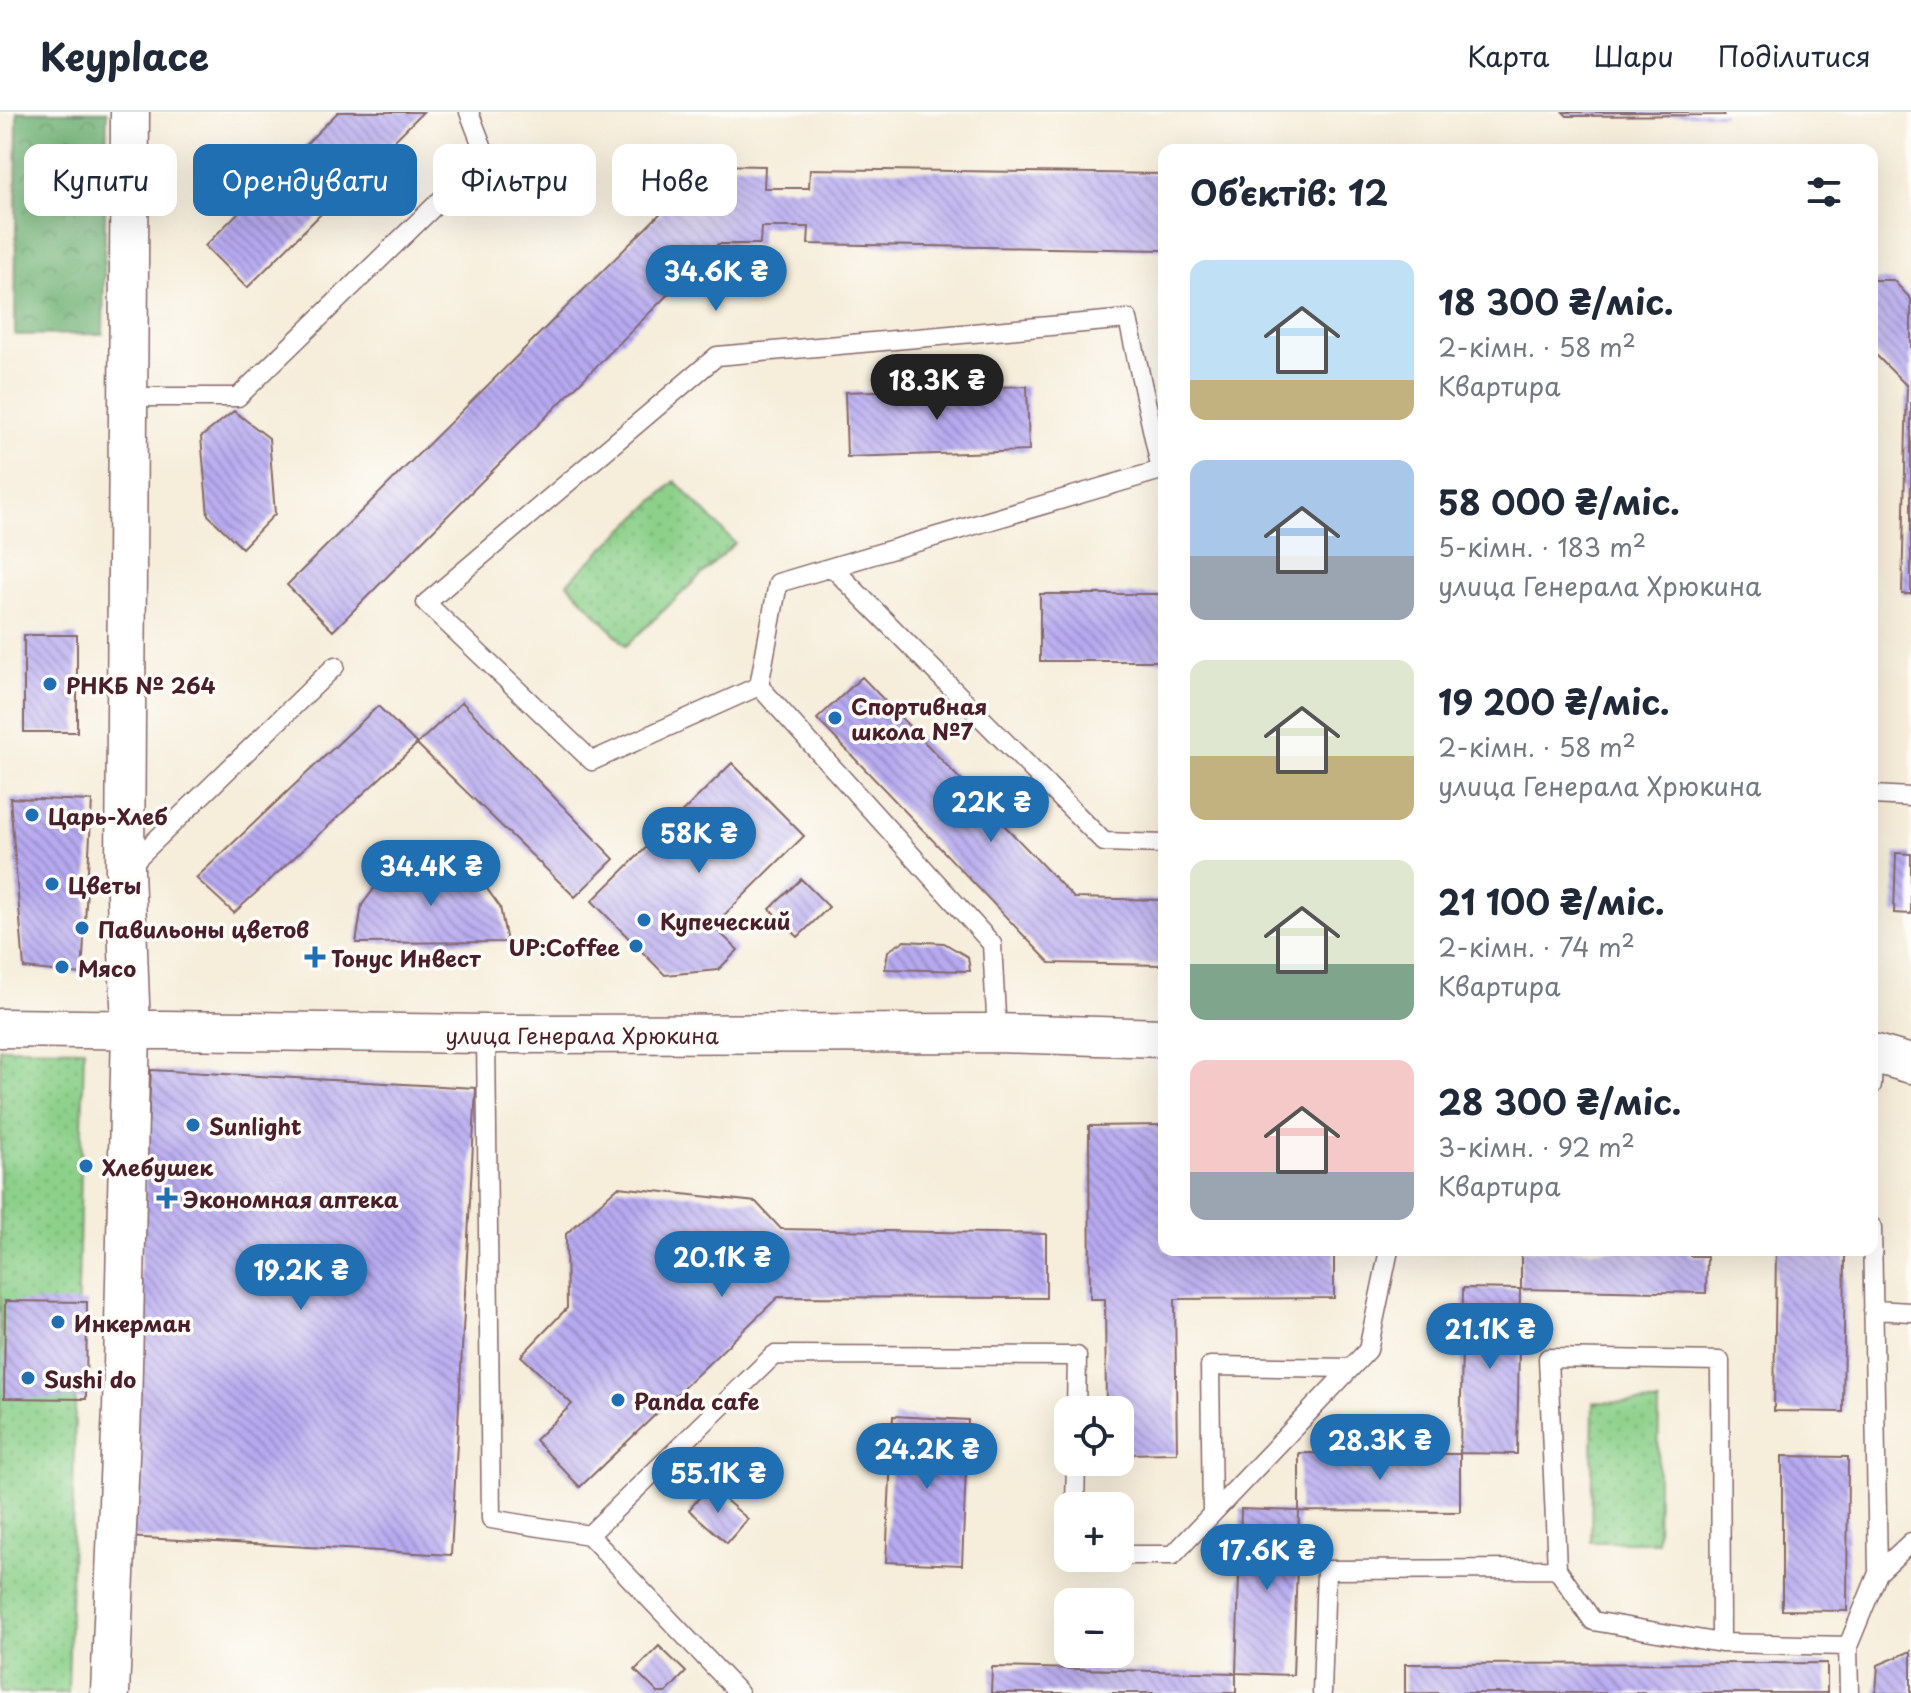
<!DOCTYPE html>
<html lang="uk">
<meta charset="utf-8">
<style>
body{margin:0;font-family:"Playpen Sans",sans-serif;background:#f6f6f7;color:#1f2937;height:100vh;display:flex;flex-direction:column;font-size:30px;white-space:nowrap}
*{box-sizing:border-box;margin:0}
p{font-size:26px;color:#747a83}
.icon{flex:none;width:44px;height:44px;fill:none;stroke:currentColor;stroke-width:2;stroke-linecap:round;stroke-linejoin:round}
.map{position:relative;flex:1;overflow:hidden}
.panel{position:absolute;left:1158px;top:32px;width:720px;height:1112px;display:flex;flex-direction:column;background:#fff;border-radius:16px;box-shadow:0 8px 32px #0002}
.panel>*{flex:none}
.banner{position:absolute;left:24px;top:32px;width:760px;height:72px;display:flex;gap:16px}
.controls{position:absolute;left:1054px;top:1284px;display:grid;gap:16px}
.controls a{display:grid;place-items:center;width:80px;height:80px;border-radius:16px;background:#fff;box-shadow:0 8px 32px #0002;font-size:40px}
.price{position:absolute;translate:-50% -68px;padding:0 18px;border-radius:28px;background:#1f6fb2;color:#fff;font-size:26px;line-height:52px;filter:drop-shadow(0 2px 4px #0008)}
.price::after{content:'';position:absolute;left:50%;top:48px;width:24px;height:18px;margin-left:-12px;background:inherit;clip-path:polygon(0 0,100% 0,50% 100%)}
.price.selected{background:#222;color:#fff}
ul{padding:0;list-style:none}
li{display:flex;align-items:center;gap:24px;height:200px;padding:0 32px}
li span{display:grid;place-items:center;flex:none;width:224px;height:160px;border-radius:16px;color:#555}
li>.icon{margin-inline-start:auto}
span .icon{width:96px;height:96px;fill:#fffc;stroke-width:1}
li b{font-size:34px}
h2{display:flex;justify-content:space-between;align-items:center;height:96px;padding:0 32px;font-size:34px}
.chip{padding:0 28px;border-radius:16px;background:#fff;box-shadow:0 8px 32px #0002;font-size:28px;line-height:72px}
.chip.selected{background:#1f6fb2;color:#fff}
header{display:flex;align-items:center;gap:48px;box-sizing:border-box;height:112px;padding:0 40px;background:#fff;border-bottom:2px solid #e0e1e3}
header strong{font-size:38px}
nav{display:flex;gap:44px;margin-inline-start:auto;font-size:28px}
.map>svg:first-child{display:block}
.green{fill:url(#green-dots);stroke:#6b785a;stroke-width:2}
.forest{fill:url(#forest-crowns);stroke:#5e6850;stroke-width:2}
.building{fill:url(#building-back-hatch)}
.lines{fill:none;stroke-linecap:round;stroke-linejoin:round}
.service-casing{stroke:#866768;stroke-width:21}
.minor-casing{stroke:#866768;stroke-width:41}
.service{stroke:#fff;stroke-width:18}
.minor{stroke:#fff;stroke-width:38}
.poi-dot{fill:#1f6fb2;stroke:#fdfcf7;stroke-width:3}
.labels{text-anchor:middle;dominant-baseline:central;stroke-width:7;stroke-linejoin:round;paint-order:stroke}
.poi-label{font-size:22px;font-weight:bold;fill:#4a1f2b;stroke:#fdfcf7;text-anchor:start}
.street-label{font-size:22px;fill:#4a1f2b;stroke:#fdfcf7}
</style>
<header>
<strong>Keyplace</strong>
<nav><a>Карта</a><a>Шари</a><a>Поділитися</a></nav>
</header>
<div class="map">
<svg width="1911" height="1581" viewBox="0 0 1911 1581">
<defs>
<pattern id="green-dots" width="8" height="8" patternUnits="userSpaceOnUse" patternTransform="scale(2)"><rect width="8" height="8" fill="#8cd08a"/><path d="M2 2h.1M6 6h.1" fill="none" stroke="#7ab277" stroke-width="1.8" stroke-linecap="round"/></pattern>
<pattern id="forest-crowns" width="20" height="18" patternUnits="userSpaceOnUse" patternTransform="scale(2)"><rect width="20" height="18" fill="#71b276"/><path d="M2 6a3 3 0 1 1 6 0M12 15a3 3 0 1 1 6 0" fill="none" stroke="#5f9061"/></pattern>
<pattern id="building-back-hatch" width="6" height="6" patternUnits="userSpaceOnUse" patternTransform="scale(2)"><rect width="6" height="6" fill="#b6aaf0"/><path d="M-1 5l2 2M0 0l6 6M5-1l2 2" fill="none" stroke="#968ac3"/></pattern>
</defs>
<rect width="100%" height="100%" fill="#fdfcf7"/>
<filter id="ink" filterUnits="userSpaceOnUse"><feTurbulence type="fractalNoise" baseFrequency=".0125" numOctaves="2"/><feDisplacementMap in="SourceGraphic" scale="16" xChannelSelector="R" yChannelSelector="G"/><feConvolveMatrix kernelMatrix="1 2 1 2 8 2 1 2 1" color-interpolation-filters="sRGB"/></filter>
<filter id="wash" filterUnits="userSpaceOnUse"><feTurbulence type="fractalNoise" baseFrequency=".006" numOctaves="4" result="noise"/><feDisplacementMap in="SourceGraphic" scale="32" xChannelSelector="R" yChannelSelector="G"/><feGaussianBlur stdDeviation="1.8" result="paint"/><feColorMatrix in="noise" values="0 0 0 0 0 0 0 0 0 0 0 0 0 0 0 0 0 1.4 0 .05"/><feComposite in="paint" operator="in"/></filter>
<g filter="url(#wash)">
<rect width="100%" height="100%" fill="#f6edda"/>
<path class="green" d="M 675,369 L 735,431 L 626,534 L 567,471 Z
M 0,936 L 84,937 L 68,1581 L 0,1581 Z
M 1593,1290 L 1659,1291 L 1657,1430 L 1591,1430 Z"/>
<path class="forest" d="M 17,0 L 107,0 L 103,222 L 15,223 Z"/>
<g id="blocks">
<path class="building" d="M 338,0 L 423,0 L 247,176 L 205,134 Z
M 1563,0 L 1724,0 L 1724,3 L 1567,4 Z
M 709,53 L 765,54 L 764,76 L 809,76 L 810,57 L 1164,62 L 1164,138 L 808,132 L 809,115 L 761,115 L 760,132 L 718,132 L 333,519 L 287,473 Z
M 1872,168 L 1893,168 L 1911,187 L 1911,482 L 1902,482 L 1907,274 L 1872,239 Z
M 1027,274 L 1029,339 L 847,345 L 845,280 Z
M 234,299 L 269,326 L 275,402 L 242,436 L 208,403 L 201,325 Z
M 1040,482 L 1164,482 L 1164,549 L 1040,549 Z
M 24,523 L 77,523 L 77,620 L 24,620 Z
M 862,565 L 1074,786 L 1164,788 L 1164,853 L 1050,851 L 817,607 Z
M 462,590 L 614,747 L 575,785 L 417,632 Z
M 378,594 L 417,632 L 234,801 L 196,766 Z
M 732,651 L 804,724 L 713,814 L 738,838 L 718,858 L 665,863 L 592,789 Z
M 10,686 L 92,689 L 82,862 L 24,856 Z
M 1896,741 L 1911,742 L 1911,802 L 1894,801 Z
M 407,752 L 453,753 L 467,758 L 482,770 L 500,795 L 507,830 L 356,831 L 362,793 L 380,769 Z
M 801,767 L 829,795 L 798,825 L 770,797 Z
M 904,829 L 944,831 L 968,845 L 970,859 L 885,857 L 888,839 Z
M 151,958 L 476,976 L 451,1443 L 126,1425 Z
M 1164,1013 L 1164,1138 L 1334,1138 L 1334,1186 L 1175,1187 L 1177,1341 L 1120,1342 L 1120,1298 L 1106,1298 L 1105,1187 L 1090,1187 L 1089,1014 Z
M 618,1075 L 756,1090 L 781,1117 L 1046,1122 L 1046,1186 L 778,1185 L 580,1375 L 535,1328 L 572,1292 L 521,1244 L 567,1196 L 566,1122 Z
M 1521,1138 L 1690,1138 L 1690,1144 L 1707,1144 L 1706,1181 L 1521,1177 Z
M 1776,1138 L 1845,1138 L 1843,1300 L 1774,1299 Z
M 1463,1176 L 1520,1177 L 1517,1342 L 1460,1341 Z
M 5,1189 L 87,1190 L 86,1287 L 4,1286 Z
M 893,1304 L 968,1308 L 962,1453 L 886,1450 Z
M 1299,1341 L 1460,1342 L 1460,1400 L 1299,1399 Z
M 1782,1344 L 1848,1345 L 1847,1499 L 1782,1498 Z
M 709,1374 L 748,1407 L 727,1431 L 689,1398 Z
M 1241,1397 L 1299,1399 L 1293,1563 L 1236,1561 Z
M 659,1534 L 686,1560 L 666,1581 L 658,1581 L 635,1558 Z
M 1911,1539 L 1911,1581 L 1876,1581 L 1878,1553 Z
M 1827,1551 L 1827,1581 L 1405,1581 L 1405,1552 Z
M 992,1555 L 1236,1561 L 1236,1581 L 991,1581 Z"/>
</g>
</g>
<g filter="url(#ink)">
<use href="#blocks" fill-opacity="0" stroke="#866768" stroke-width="2"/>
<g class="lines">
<g class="service-casing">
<path id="service" d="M 129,285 L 238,285 L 486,44 L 469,0
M 832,455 L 1104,730 L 1164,732
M 759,574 L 778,471 L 1161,358 L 1128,207 L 717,244 L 426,491 L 592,649 L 759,574 L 992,832 L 997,921
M 1872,683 L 1911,685
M 127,756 L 335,554
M 486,922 L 491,1407 L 589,1423
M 1872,973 L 1873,941
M 1873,1198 L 1911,1200
M 1075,1394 L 1076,1350
M 1212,1401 L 1210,1254 L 1351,1256
M 1120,1443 L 1173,1443 L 1368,1238 L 1389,1138
M 1557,1457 L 1593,1509 L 1721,1531
M 1878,1461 L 1911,1430
M 739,1581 L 589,1423 L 774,1243 L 1077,1244 L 1076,1298
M 1322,1581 L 1326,1458 L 1557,1457 L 1548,1246 L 1720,1249 L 1721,1531 L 1848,1534
M 1849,1581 L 1848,1534 L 1878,1461 L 1872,1115"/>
</g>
<g class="minor-casing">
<path id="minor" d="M 0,916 L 486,922 L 997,921 L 1164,926
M 1872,941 L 1911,952
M 110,1581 L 122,1296 L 131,917 L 125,758 L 130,0"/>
</g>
<use href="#service" class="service"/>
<use href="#minor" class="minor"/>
</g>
</g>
<g class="poi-dot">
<circle cx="50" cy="572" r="8"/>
<circle cx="835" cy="606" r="8"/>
<circle cx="32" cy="703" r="8"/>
<circle cx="52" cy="772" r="8"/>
<circle cx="644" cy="808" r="8"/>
<circle cx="82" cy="816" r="8"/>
<circle cx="636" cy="834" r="8"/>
<path d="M311 833h8v8h8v8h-8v8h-8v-8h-8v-8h8z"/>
<circle cx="62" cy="855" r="8"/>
<circle cx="193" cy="1013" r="8"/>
<circle cx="86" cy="1054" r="8"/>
<path d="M163 1074h8v8h8v8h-8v8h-8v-8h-8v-8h8z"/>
<circle cx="58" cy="1210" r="8"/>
<circle cx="28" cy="1266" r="8"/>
<circle cx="618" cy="1288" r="8"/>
</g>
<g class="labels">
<g class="poi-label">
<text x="66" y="572">РНКБ № 264</text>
<text x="851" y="593">Спортивная<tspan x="851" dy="25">школа №7</tspan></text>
<text x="48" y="703">Царь-Хлеб</text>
<text x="68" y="772">Цветы</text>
<text x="660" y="808">Купеческий</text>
<text x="98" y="816">Павильоны цветов</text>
<text x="620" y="834" text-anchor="end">UP:Coffee</text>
<text x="331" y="845">Тонус Инвест</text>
<text x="78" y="855">Мясо</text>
<text x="209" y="1013">Sunlight</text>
<text x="102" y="1054">Хлебушек</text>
<text x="183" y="1086">Экономная аптека</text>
<text x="74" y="1210">Инкерман</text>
<text x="44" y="1266">Sushi do</text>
<text x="634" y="1288">Panda cafe</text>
</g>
<g class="street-label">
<text x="582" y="922">улица Генерала Хрюкина</text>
</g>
</g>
</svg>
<div class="controls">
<a><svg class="icon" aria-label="locate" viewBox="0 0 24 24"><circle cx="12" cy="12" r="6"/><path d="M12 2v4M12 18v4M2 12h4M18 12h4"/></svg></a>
<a>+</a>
<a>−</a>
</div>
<b class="price" style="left:716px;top:201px">34.6K ₴</b>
<b class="price selected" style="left:937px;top:310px">18.3K ₴</b>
<b class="price" style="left:991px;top:732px">22K ₴</b>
<b class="price" style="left:699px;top:763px">58K ₴</b>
<b class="price" style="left:431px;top:796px">34.4K ₴</b>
<b class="price" style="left:722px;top:1187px">20.1K ₴</b>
<b class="price" style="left:301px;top:1200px">19.2K ₴</b>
<b class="price" style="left:1490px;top:1259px">21.1K ₴</b>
<b class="price" style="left:1380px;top:1370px">28.3K ₴</b>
<b class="price" style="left:927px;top:1379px">24.2K ₴</b>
<b class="price" style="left:718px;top:1403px">55.1K ₴</b>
<b class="price" style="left:1267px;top:1480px">17.6K ₴</b>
<div class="banner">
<a class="chip">Купити</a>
<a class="chip selected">Орендувати</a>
<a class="chip">Фільтри</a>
<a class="chip">Нове</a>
</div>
<section class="panel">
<h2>Об’єктів: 12<svg class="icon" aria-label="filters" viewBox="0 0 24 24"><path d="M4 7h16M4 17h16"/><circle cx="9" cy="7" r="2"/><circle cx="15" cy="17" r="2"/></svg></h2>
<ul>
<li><span style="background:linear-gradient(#bfe0f5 75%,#c2b280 0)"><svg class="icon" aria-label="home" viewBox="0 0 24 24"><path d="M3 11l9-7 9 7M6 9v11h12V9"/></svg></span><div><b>18 300 ₴/міс.</b><p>2-кімн. · 58 m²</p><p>Квартира</p></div></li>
<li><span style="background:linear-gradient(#a9c7e8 60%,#9aa5b1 0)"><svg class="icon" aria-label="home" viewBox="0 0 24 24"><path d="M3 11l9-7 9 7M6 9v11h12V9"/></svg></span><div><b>58 000 ₴/міс.</b><p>5-кімн. · 183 m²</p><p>улица Генерала Хрюкина</p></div></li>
<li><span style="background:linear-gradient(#dfe7d0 60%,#c2b280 0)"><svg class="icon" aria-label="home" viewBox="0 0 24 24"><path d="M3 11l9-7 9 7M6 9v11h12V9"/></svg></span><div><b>19 200 ₴/міс.</b><p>2-кімн. · 58 m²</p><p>улица Генерала Хрюкина</p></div></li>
<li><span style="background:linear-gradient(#dfe7d0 65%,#7fa58c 0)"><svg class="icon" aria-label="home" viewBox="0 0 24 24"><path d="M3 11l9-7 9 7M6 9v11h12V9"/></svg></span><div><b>21 100 ₴/міс.</b><p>2-кімн. · 74 m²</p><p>Квартира</p></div></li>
<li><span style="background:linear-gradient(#f6c9c9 70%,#9aa5b1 0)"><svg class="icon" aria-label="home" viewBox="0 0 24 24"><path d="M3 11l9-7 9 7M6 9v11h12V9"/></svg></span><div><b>28 300 ₴/міс.</b><p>3-кімн. · 92 m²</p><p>Квартира</p></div></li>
</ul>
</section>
</div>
